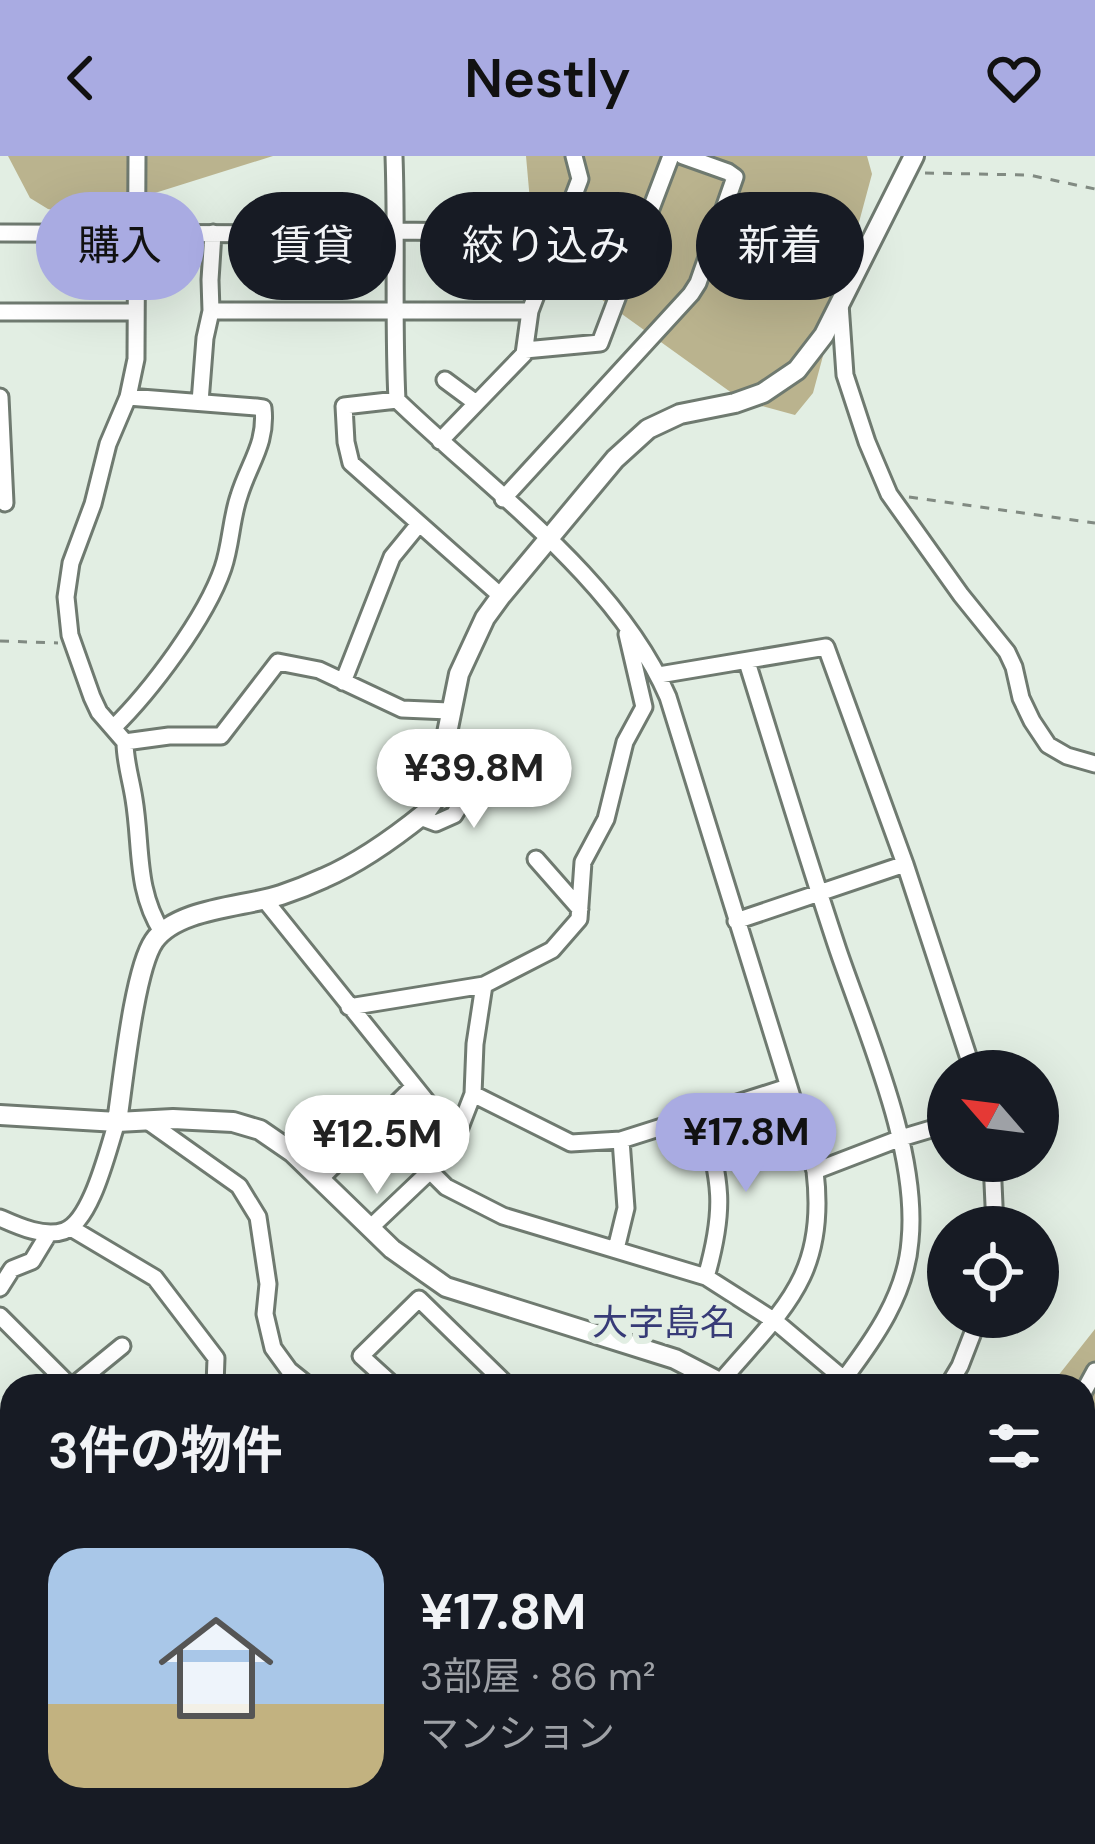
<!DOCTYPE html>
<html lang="ja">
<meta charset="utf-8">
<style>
body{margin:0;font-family:"DM Sans","Noto Sans JP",sans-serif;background:#20242c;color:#f1f3f6;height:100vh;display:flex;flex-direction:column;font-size:45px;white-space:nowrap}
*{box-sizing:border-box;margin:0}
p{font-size:39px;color:#9ea1a6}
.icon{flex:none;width:66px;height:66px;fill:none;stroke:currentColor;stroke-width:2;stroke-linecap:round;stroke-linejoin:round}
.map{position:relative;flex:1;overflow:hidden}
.drawer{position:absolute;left:0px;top:1218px;width:1095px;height:471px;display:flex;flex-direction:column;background:#171b24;border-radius:36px 36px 0 0;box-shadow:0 12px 48px #0002}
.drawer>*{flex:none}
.top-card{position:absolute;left:36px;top:36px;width:1023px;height:108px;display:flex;gap:24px}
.needle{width:78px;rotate:298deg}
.fabs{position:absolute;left:927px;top:894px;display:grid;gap:24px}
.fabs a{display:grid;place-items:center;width:132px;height:132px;border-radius:50%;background:#171b24;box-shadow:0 12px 48px #0002;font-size:60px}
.price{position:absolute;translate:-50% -102px;padding:0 27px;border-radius:42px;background:#fff;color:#222;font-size:39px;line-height:78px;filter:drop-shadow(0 3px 6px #0008)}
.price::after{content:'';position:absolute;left:50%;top:72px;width:36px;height:27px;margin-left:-18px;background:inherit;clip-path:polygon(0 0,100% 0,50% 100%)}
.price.on{background:#a9abe2;color:#111}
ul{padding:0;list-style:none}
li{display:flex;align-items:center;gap:36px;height:300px;padding:0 48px}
li span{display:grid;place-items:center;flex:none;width:336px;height:240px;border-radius:36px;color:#555}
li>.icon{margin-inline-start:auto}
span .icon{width:144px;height:144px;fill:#fffc;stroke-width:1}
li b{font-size:51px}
h2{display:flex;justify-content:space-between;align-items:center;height:144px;padding:0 48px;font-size:51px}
.chip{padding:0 42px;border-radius:54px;background:#171b24;box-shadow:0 12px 48px #0002;font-size:42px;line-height:108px}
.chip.on{background:#a9abe2;color:#111}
header{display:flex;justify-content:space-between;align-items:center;height:156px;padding:0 48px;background:#a9abe2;color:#111;font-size:54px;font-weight:600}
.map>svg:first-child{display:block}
.forest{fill:#bab38e}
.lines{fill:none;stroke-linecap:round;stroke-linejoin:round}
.minor-casing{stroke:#6f7a70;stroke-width:21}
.tertiary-casing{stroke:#6f7a70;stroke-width:24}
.path{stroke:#818a82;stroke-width:3;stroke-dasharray:9 9;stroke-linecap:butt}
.minor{stroke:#fff;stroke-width:15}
.tertiary{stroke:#fff;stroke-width:18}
.labels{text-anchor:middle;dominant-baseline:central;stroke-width:12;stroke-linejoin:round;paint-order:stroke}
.quarter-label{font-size:36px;fill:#373b77;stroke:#e2eee3}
</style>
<header><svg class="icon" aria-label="back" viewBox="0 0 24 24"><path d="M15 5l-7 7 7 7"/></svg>Nestly<svg class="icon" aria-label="heart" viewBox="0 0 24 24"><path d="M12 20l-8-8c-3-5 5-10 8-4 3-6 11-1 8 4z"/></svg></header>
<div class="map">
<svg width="1095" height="1688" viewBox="0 0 1095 1688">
<rect width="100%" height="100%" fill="#e2eee3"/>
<path class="forest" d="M 8,0 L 273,0 L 123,47 L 71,58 L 48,53 L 30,42 Z
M 526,0 L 867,0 L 872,18 L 813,237 L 795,259 L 743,245 L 548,105 L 533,79 Z
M 1095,1173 L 1095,1510 L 1083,1501 L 1083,1230 L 1050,1230 Z"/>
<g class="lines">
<g class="minor-casing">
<path id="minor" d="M 137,0 L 136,203 L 128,241 L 108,288 L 93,348 L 71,407 L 66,441 L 70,479 L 92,541 L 99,556 L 125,586 C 125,606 131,623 134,643 C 142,691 135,733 162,776
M 394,0 C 397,82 393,163 397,244 C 488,332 617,423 668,541 L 815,1015 C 828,1123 780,1155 717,1230
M 0,77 L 320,78 L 397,75 L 560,77
M 840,148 L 845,219 L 867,286 L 889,338 L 961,439 L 1007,496 L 1014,511 L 1021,542 L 1032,565 L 1048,589 L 1067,600 L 1095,608
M 211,155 L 530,155
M 0,156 L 136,156
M 525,194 L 600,187 L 671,0
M 445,224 L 476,247
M 0,241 L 5,347
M 397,244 L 344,250 L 346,286 L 351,307 L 501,440
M 200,246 L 205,182 L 211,155 L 210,124 L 213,77
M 440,285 L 524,198 L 530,155 L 580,23 L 574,0
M 503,343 L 691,138 L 698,127 L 735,21 L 728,16 L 683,0
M 747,506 C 777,602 806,698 838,794 C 867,879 919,995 910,1085 C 906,1138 875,1182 844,1223
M 659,519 L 826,491 L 905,708 L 973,915
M 343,526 L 392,401 L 419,368
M 113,572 C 150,536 206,462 223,412 C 231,389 231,363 239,340 C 249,307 267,288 263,252 L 256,251 L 128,241
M 125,586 L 169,580 L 221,580 L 278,506 L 319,514 L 402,553 L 449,555
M 420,661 L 436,667 L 454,659 L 488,603
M 536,703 L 580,753
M 264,743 L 456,982
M 736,765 L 905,708
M 349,851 L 484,829 L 552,794 L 579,763 L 583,706 L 606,663 L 625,586 L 644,551 L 627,478
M 473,938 L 571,987 L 621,984 L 788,931
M 702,958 C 721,1027 726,1051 706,1121
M 146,964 L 239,1030 L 258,1061 L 268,1128 L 265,1158 L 273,1192 L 289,1214 L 309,1230
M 992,1005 L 995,1071
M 430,1015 L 446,1031 L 503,1060 L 706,1121 L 775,1165 L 852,1230
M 815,1015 L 901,982 L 948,968
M 320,1023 L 414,930
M 0,1062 C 18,1070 44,1082 64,1075 C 92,1065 108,992 117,966
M 71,1072 L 155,1122 L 216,1202 L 215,1230
M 370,1072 L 430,1015 L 454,987 L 473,938 L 475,888 L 484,829
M 616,1093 L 626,1052 L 621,984
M 0,1132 L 12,1113 L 32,1105 L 49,1077
M 0,1160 L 70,1230
M 73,1230 L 122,1190
M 394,1230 L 361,1200 L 419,1143 L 508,1230
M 948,1230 L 960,1210 L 979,1161
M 1083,1237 L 1095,1215
M 1083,1565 L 1095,1566
M 0,1602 L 12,1609
M 127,1677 L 145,1688
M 350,1688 L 356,1677
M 650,1688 L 657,1677
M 831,1688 L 838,1677"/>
</g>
<g class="tertiary-casing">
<path id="tertiary" d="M 0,959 L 117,966 L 173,963 L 233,966 L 260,974 L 292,996 L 392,1093 L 446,1131 L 675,1203 L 727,1230
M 117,966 C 123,926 134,814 154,785 C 177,752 245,751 281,739 C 296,734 311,728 324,722 C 361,706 394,682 425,657 L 433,646 L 459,518 L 485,462 L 501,440 L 615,303 L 648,273 L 680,258 L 735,247 L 763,237 L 797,214 L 824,179 L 914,0
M 1083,1523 L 1095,1526"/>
</g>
<path class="path" d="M 925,17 L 1029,19 L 1095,33
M 909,341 L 1095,367
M 0,485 L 58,487"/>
<use href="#minor" class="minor"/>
<use href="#tertiary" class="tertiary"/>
</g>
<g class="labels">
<g class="quarter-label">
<text x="664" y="1166">大字島名</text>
</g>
</g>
</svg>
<div class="fabs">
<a><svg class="needle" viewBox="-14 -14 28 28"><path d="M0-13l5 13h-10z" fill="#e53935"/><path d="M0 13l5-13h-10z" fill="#9ea1a6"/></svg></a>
<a><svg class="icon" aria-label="locate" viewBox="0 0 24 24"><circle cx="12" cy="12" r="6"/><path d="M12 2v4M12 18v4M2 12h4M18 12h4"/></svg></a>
</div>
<b class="price" style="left:474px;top:675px">¥39.8M</b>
<b class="price on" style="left:746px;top:1039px">¥17.8M</b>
<b class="price" style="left:377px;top:1041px">¥12.5M</b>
<div class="top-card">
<a class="chip on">購入</a>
<a class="chip">賃貸</a>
<a class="chip">絞り込み</a>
<a class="chip">新着</a>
</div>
<section class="drawer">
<h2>3件の物件<svg class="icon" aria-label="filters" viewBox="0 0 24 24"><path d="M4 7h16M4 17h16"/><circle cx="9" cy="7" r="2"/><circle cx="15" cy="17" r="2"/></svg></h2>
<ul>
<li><span style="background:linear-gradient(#a9c7e8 65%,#c2b280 0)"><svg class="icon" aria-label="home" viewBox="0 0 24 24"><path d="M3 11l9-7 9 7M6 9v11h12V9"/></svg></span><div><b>¥17.8M</b><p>3部屋 · 86 m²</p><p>マンション</p></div></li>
</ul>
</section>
</div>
